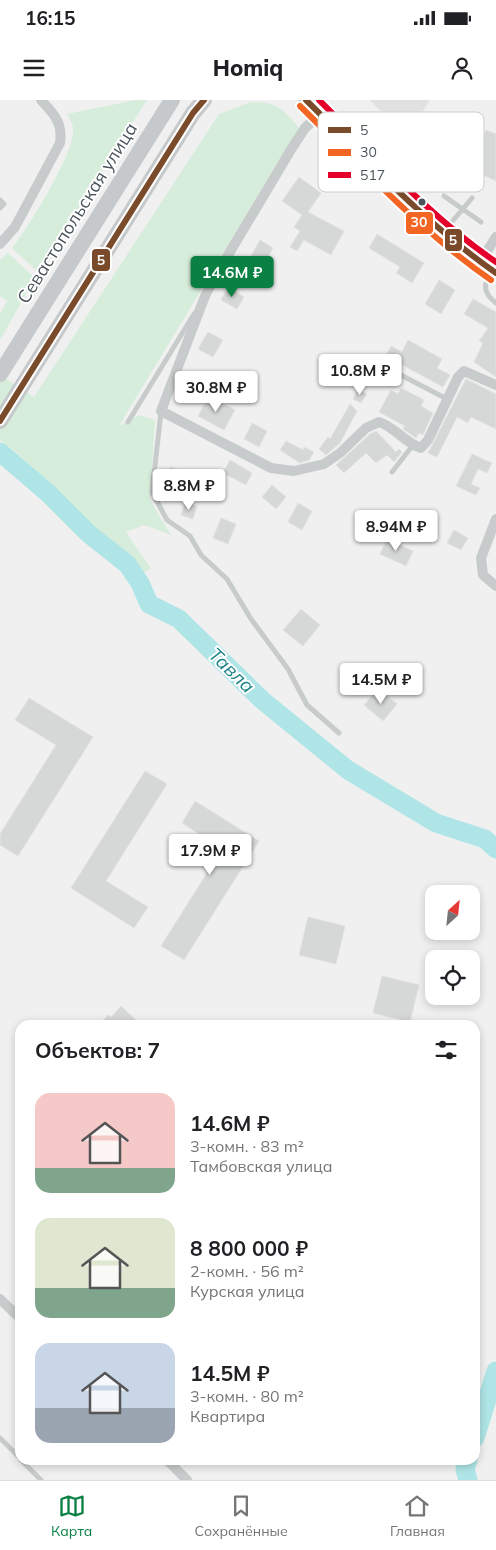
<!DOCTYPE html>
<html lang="ru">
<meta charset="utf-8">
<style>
body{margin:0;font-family:Mulish,sans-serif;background:#f6f6f6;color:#202124;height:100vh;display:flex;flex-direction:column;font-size:19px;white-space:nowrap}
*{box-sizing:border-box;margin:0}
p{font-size:16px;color:#757577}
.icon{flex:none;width:28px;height:28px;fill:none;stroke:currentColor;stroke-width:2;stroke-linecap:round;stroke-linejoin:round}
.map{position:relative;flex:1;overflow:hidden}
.sheet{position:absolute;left:15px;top:920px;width:465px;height:445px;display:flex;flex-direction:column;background:#fff;border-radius:15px;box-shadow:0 2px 8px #0003}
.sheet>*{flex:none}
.needle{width:32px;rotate:27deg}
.buttons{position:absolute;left:425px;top:785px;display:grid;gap:10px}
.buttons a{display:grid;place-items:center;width:55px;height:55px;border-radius:10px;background:#fff;box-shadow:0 2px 8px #0003;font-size:25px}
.price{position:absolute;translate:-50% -42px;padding:0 11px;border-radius:5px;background:#fff;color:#222;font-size:16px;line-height:32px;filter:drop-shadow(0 1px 2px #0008)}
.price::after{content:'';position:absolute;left:50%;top:30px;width:15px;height:11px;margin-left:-8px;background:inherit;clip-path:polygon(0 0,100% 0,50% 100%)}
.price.on{background:#0b8043;color:#fff}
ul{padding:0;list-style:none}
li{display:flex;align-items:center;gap:15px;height:125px;padding:0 20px}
li span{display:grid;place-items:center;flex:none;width:140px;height:100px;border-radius:15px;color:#555}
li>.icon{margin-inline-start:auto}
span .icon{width:60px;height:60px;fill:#fffc;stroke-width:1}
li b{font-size:21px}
h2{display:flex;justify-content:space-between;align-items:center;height:60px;padding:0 20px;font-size:21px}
.status{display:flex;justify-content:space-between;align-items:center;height:35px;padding:0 25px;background:#fff;direction:ltr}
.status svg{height:14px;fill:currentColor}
header{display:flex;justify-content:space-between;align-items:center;height:65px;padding:0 20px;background:#fff;font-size:22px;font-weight:800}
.menu{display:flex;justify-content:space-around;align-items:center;height:70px;border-top:1px solid #e0e0e0;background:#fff;font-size:14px;color:#757577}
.menu a{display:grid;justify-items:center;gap:2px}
.menu .on{color:#0b8043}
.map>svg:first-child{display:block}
.education{fill:#e2e1e1}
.green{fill:#d7eddb}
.water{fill:#afe5e6}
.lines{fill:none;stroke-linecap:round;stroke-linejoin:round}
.river{stroke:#afe5e6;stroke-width:19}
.building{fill:#d6d8d8;stroke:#e1e2e2}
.service{stroke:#c8cbcb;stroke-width:5}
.minor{stroke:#c8cbcb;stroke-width:10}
.primary{stroke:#c6c9cb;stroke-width:16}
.bus-1-casing{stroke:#fff;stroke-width:10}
.bus-2-casing{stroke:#fff;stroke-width:10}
.bus-3-casing{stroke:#fff;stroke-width:10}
.bus-1{stroke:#7a4b2a;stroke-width:6}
.bus-2{stroke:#f26522;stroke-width:6}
.bus-3{stroke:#e4002b;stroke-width:6}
.bus-dot{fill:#49555a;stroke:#fff;stroke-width:2}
.labels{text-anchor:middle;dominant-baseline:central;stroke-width:4;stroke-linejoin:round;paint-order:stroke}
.street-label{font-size:18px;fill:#49555a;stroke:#fff}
.water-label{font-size:19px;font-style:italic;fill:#1a8385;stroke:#fff}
.key{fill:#fff;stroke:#c8ccce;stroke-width:1}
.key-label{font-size:14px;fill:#49555a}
.line-badge{stroke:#fff;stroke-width:2}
.badge-label{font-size:14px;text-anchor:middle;font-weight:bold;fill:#fff}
</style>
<div class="status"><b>16:15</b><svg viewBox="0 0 49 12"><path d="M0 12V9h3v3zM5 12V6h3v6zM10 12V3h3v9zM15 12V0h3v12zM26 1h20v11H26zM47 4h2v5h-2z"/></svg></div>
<header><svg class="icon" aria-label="menu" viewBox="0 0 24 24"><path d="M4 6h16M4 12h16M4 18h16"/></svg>Homiq<svg class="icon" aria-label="person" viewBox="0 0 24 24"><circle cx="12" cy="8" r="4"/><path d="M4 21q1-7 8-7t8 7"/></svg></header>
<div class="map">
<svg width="496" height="1380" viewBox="0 0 496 1380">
<rect width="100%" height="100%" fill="#f0f0f0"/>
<path class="education" d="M 370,0 L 430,0 L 406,38 Z"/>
<path class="green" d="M 136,0 L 147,0 L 38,172 L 12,148 C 27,130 73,55 73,32 C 74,26 70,20 67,14 Z
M 251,2 C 275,1 285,10 299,28 L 119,326 L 139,315 L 155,320 L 150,400 L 171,435 L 144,425 L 126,432 L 151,469 L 143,473 L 87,423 L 17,353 L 0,340 L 0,275 L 34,297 L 219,14 Z
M 8,153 L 35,178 L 0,240 L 0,214 L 7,201 L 0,196 L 0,160 Z"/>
<path class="water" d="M 0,348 L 49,394 L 0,360 Z"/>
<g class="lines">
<path class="river" d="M 0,352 L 49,394 L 89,434 L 127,464 L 140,483 L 149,504 L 179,519 L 262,600 L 348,670 L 436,723 L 485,739 L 496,749
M 475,1338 L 496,1271
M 468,1360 L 465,1369 L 468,1380"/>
</g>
<path class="building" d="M 456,23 L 484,35 L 486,30 L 496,34 L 496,81 L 470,69 L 473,64 L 443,51 Z
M 299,77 L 321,93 L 308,112 L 344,131 L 331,155 L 304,140 L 297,151 L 290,147 L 300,131 L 294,127 L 302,115 L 282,101 Z
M 377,134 L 424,163 L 412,183 L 396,173 L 400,167 L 369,148 Z
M 260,140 L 273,148 L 264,164 L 251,156 Z
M 439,180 L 455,190 L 441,214 L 425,204 Z
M 228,187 L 244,197 L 237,209 L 221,200 Z
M 473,199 L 496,212 L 496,277 L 474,262 L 483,243 L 479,241 L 488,228 L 464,214 Z
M 208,232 L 223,240 L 213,257 L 198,249 Z
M 408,240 L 442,259 L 437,268 L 450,275 L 443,287 L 386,256 L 391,246 L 402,252 Z
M 466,279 L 496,294 L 496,329 L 471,317 L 468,323 L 457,317 L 437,357 L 428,353 Z
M 401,288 L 424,300 L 421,306 L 433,313 L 423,335 L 419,333 L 416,338 L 403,329 L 405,326 L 379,312 L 391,290 L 398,294 Z
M 358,289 L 367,294 L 361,303 L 353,299 Z
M 209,296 L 235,310 L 224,330 L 198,316 Z
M 350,304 L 357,311 L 340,343 L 326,355 L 319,349 L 328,337 L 330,339 Z
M 252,323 L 267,331 L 259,347 L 244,339 Z
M 376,331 L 396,352 L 399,349 L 402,352 L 394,362 L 387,355 L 376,363 L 366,353 L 344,373 L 336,365 L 370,334 Z
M 286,341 L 303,350 L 304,347 L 314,352 L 309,360 L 300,363 L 280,350 Z
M 472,354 L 492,363 L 487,373 L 478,369 L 471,384 L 480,388 L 476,395 L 456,386 Z
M 230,360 L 252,373 L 246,385 L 223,373 Z
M 170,367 L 183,371 L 179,386 L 165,382 Z
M 272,385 L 286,397 L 276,409 L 262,397 Z
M 185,402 L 197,406 L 193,419 L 181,415 Z
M 298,403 L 312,411 L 302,430 L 288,422 Z
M 221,418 L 236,424 L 228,444 L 213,438 Z
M 454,430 L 468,438 L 461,450 L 447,443 Z
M 387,439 L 413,451 L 406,466 L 380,454 Z
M 301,509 L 320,525 L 303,546 L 283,530 Z
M 378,589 L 397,604 L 383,621 L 364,605 Z
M 29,598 L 93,637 L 18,756 L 0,745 L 0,734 L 56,645 L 15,620 Z
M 145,671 L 167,684 L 106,781 L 148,807 L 134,828 L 71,788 Z
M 195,701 L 259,741 L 184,860 L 161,846 L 222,749 L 182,723 Z
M 308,817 L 345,826 L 336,864 L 299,855 Z
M 382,876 L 419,885 L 410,922 L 373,913 Z
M 121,906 L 141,925 L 99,925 L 108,915 L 111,917 Z"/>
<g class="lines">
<path class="service" d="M 444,96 L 481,122
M 0,100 L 4,104 L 0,108
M 445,130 L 472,98
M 489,171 C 484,186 483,193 496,203
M 397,273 L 447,299
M 161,312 L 152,392 L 167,420 L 190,436 L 201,455 L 227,479 L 251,519 L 288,569 L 307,605 L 339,633
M 128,322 L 194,214
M 392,372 L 413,345
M 0,1338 L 20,1358
M 21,1360 L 41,1380"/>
<path class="minor" d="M 320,14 L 305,28 L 292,48 L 215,177 L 205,196 L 161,311 L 271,368 L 294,371 L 324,364 L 340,353 L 366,328 L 379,322 C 395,327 405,343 421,348 L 428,340 L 458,277 L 464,271 L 496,285
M 0,144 L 15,127 L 60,43 C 63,23 54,14 41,0
M 480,162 L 496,137
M 496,419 L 481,458 L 483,475 L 496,486
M 0,1199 L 20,1218
M 167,1360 L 187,1380"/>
<path class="primary" d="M 306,0 L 430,121 L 460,148 L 496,173
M 0,274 L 172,0
M 0,321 L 193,13 L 204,0"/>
<g class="bus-1-casing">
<path id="bus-1" d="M 306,0 C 367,60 426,124 496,173
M 0,321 L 193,13 L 204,0"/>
</g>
<g class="bus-2-casing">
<path id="bus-2" d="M 300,6 C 361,66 420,131 491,180"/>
</g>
<g class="bus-3-casing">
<path id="bus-3" d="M 319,0 C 376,56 430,117 496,162"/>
</g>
<use href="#bus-1" class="bus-1"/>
<use href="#bus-2" class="bus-2"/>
<use href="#bus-3" class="bus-3"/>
</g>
<circle class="bus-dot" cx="422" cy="102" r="4.5"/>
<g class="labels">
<g class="street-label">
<text transform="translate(77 113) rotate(-58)">Севастопольская улица</text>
</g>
<g class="water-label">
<text transform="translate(232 570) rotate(44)">Тавла</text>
</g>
</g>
<rect x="318" y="12" width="166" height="80" rx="8" class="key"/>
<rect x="328" y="27" width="23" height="6" fill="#7a4b2a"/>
<rect x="328" y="49" width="23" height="7" fill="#f26522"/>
<rect x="328" y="72" width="23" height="6" fill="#e4002b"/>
<g class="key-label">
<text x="360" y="35">5</text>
<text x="360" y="57">30</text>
<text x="360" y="80">517</text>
</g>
<g class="line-badge">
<rect x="405" y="111" width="29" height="24" rx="5" fill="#f26522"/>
<rect x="444" y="128" width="19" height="24" rx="5" fill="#7a4b2a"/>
<rect x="91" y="148" width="20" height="24" rx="5" fill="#7a4b2a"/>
</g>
<g class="badge-label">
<text x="419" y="127">30</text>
<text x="453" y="145">5</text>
<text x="101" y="165">5</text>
</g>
</svg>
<div class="buttons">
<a><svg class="needle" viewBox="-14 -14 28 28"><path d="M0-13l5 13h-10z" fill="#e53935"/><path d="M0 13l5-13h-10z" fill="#757577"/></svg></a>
<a><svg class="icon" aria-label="locate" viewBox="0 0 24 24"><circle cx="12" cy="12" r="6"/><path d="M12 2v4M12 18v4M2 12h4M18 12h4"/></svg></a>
</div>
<b class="price on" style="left:232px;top:198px">14.6M ₽</b>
<b class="price" style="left:360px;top:296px">10.8M ₽</b>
<b class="price" style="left:216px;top:313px">30.8M ₽</b>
<b class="price" style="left:189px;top:411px">8.8M ₽</b>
<b class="price" style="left:396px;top:452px">8.94M ₽</b>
<b class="price" style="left:381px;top:605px">14.5M ₽</b>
<b class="price" style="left:210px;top:776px">17.9M ₽</b>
<section class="sheet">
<h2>Объектов: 7<svg class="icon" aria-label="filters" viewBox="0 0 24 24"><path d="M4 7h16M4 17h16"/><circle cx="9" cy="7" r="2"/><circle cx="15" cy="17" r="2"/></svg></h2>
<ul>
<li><span style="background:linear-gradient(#f6c9c9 75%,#7fa58c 0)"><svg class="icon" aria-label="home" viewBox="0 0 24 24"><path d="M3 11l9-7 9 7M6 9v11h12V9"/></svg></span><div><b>14.6M ₽</b><p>3-комн. · 83 m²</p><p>Тамбовская улица</p></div></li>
<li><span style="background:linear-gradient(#dfe7d0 70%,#7fa58c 0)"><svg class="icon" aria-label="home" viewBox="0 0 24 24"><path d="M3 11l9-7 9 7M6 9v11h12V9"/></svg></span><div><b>8 800 000 ₽</b><p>2-комн. · 56 m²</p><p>Курская улица</p></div></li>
<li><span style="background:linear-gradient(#c9d6e8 65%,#9aa5b1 0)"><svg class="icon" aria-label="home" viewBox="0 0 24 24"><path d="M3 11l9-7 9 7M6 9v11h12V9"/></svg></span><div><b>14.5M ₽</b><p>3-комн. · 80 m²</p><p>Квартира</p></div></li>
</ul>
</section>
</div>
<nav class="menu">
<a class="on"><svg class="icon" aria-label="map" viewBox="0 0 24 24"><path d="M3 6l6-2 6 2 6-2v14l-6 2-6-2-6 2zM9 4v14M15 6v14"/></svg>Карта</a>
<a><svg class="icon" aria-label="saved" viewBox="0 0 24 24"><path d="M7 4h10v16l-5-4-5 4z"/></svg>Сохранённые</a>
<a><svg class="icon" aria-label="home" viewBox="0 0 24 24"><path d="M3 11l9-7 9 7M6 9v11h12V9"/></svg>Главная</a>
</nav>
